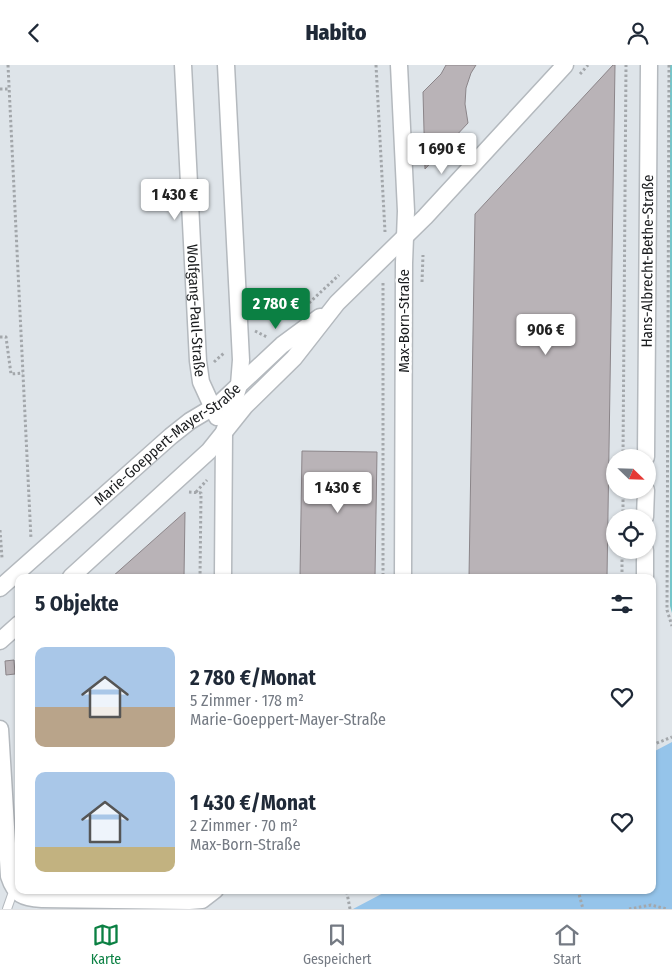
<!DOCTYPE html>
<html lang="de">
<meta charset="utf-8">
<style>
body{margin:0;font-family:"Fira Sans Condensed",sans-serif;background:#f6f6f7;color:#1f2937;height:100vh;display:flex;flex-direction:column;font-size:19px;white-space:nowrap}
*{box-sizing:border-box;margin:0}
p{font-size:16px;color:#747a83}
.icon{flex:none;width:28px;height:28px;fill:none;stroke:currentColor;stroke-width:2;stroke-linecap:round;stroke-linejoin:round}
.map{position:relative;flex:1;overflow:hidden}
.details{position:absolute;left:15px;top:509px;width:641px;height:320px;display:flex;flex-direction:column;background:#fff;border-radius:10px;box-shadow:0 1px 4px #0004}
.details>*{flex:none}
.needle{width:32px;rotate:113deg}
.tools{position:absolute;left:606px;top:384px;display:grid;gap:10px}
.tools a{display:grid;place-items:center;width:50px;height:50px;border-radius:50%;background:#fff;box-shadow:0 1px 4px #0004;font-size:25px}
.price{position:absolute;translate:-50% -42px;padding:0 11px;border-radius:5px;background:#fff;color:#222;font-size:16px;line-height:32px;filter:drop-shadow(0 1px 2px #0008)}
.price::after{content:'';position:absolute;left:50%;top:30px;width:15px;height:11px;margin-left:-8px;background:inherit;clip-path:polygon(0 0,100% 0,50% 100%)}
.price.current{background:#0b8043;color:#fff}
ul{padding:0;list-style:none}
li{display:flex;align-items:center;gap:15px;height:125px;padding:0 20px}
li span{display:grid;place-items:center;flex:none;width:140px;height:100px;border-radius:10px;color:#555}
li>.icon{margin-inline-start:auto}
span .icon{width:60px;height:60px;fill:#fffc;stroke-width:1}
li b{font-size:21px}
h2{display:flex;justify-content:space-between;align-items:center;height:60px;padding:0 20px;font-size:21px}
header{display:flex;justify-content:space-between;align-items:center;height:65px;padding:0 20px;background:#fff;font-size:22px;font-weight:800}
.menu{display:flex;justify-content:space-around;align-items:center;height:70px;border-top:1px solid #e0e1e3;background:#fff;font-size:14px;color:#747a83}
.menu a{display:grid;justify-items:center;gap:2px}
.menu .current{color:#0b8043}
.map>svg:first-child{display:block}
.green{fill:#95c4ea}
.water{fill:#75c6ca}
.building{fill:#b9b3b7;stroke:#8b8589}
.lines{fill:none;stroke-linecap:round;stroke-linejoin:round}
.lane-casing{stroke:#b4b9be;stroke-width:10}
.street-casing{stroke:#b4b9be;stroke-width:19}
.path{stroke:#a3a7ab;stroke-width:3;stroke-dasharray:2.5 2.5;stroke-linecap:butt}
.lane{stroke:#fff;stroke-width:8}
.street{stroke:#fff;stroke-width:16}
.labels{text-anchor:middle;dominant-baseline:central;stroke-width:5;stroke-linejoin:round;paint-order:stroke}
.street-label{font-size:15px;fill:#191b1d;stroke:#fff}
</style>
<header><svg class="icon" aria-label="back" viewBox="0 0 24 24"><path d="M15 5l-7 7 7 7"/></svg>Habito<svg class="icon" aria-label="person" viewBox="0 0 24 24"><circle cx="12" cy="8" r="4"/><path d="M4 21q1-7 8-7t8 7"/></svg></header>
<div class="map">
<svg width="672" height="844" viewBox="0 0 672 844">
<rect width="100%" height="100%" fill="#dee4e9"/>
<path class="green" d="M 672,677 L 672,844 L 353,844 L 389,825 L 652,825 L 653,687 Z"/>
<path class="water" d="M 670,0 L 672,0 L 672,548 L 670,541 Z"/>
<path class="building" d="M 446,0 L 476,0 L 471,8 L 466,23 L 465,39 L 468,58 L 425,104 L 423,27 L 441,9 Z
M 613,0 L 615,0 L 607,512 L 469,512 L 475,149 Z
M 302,386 L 377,387 L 375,512 L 300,512 Z
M 185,447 L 184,512 L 112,512 Z
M 14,595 L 15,609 L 6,610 L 5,596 Z"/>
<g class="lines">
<g class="lane-casing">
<path id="lane" d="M 7,844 L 14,824"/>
</g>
<g class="street-casing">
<g id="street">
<path id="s1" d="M 183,0 L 198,296 L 201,317 L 217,352"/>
<path d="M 399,0 L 406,146 L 404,198 L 403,512"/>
<path id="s2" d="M 646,392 L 649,0"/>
<path d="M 645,452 L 646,425"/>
<path d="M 71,512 L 209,386 L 245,341 L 294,293 L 337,238 L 425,152 L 565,0"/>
<path d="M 223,512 L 224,367 L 239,320 L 241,295 L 226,0"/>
<path d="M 645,512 L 645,485"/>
<path id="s3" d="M 0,523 L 171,371 L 190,356 L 220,338 L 282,280 L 320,252"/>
<path d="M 0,576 L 19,559"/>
<path d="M 0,664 L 9,811 C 15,830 23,833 42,834 L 189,836 L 202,835 L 215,825"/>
</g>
</g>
<path class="path" d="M 8,0 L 31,474
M 376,0 L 385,167
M 669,0 L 667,545 L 672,561
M 580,9 L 588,0
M 0,24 L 9,24
M 422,217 L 423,190
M 383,218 L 383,512
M 309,238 L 339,210
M 255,266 L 267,272
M 0,272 L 6,272 L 11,309 L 23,308
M 214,297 L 224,288
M 623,392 L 626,0
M 189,427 L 201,428 L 200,512
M 196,427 L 207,415
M 623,452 L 623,425
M 0,465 L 2,493
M 622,512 L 622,485
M 652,680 L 672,672
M 578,825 L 583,844
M 350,844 L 347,828 L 352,825
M 629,844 L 651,840 L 667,844"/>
<use href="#lane" class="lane"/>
<use href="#street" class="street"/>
</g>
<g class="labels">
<g class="street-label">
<text stroke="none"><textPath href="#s2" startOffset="196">Hans-Albrecht-Bethe-Straße</textPath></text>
<text stroke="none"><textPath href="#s1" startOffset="246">Wolfgang-Paul-Straße</textPath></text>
<text transform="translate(404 256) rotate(-90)">Max-Born-Straße</text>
<text stroke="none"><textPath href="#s3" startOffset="221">Marie-Goeppert-Mayer-Straße</textPath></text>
</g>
</g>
</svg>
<div class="tools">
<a><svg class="needle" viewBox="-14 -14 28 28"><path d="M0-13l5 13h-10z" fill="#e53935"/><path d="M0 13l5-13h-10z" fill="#747a83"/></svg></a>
<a><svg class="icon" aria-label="locate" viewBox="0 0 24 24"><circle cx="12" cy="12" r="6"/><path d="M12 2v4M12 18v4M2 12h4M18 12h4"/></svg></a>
</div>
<b class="price" style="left:442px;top:110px">1 690 €</b>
<b class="price" style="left:175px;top:156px">1 430 €</b>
<b class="price current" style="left:276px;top:265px">2 780 €</b>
<b class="price" style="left:546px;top:291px">906 €</b>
<b class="price" style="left:338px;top:449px">1 430 €</b>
<section class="details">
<h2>5 Objekte<svg class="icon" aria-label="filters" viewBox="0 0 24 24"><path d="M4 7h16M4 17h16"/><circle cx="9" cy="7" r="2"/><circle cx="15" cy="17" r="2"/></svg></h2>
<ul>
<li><span style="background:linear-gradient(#a9c7e8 60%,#b9a48a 0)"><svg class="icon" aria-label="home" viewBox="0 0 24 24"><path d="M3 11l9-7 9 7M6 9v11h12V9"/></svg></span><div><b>2 780 €/Monat</b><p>5 Zimmer · 178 m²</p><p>Marie-Goeppert-Mayer-Straße</p></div><svg class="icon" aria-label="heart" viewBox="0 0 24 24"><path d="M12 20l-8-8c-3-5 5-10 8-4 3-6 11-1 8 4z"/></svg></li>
<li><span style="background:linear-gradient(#a9c7e8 75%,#c2b280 0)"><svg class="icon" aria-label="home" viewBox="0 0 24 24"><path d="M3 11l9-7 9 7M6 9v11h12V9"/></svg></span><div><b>1 430 €/Monat</b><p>2 Zimmer · 70 m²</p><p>Max-Born-Straße</p></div><svg class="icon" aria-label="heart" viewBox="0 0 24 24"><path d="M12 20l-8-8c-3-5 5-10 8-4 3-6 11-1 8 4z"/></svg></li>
</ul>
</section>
</div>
<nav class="menu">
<a class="current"><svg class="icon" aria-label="map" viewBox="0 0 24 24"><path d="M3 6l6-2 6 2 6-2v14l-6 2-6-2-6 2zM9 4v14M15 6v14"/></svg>Karte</a>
<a><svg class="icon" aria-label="saved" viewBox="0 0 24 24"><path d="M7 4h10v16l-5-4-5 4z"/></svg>Gespeichert</a>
<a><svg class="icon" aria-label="home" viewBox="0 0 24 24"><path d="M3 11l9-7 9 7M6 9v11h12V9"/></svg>Start</a>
</nav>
